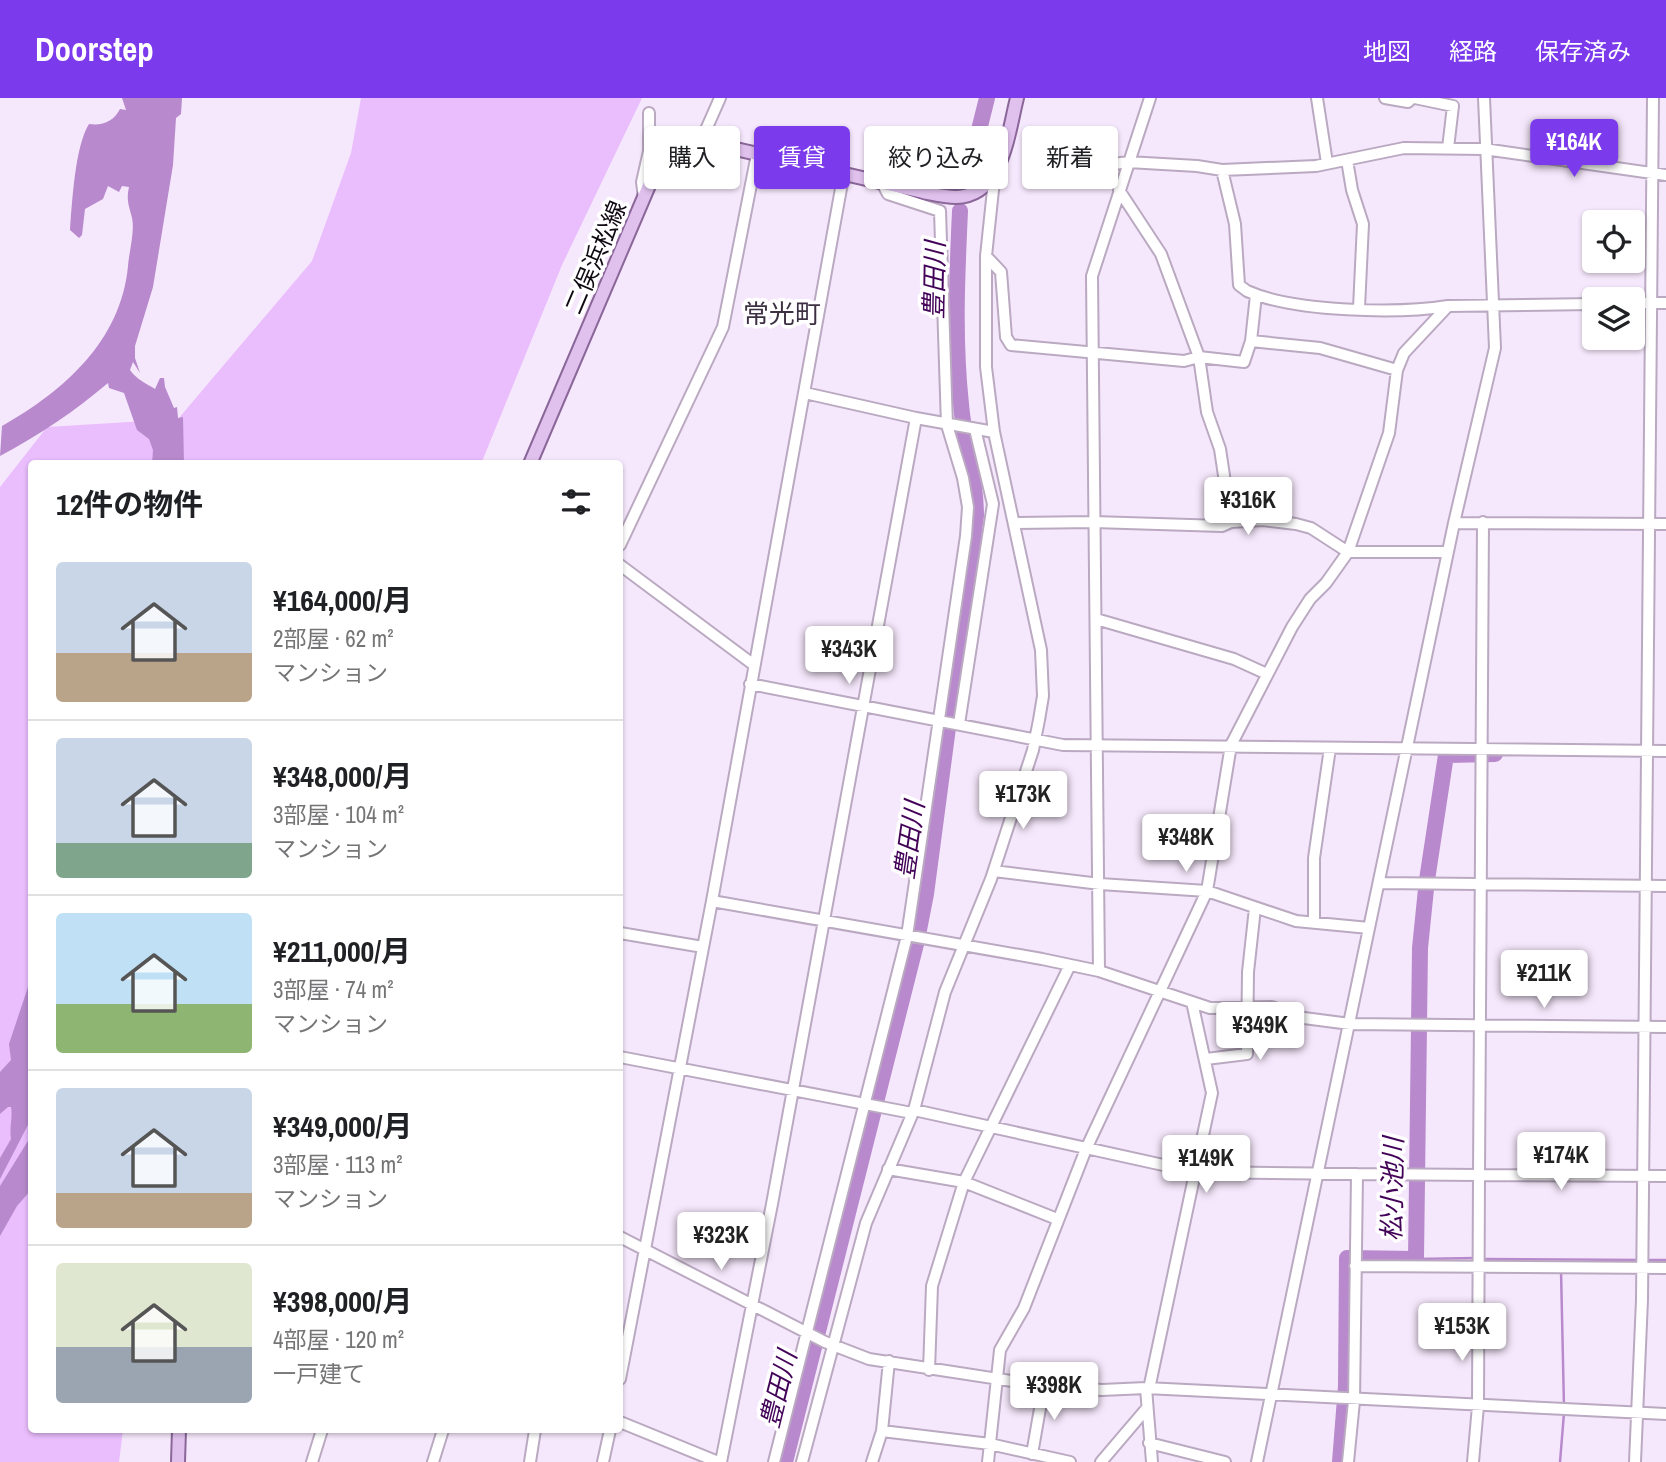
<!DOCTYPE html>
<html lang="ja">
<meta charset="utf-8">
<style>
body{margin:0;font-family:"Archivo Narrow","Noto Sans JP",sans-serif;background:#f6f6f6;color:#202124;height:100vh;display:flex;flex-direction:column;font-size:26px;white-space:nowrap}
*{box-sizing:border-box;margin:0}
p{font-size:23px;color:#757577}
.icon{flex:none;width:38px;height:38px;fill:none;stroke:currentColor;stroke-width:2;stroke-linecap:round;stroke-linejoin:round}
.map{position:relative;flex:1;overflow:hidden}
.drawer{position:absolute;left:28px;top:362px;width:595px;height:973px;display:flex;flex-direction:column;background:#fff;border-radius:7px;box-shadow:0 2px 5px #0004}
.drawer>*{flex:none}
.hud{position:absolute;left:644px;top:28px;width:665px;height:63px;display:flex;gap:14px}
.fabs{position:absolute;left:1582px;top:112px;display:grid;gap:14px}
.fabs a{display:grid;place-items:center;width:63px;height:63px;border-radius:7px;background:#fff;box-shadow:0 2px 5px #0004;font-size:35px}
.price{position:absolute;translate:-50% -60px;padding:0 16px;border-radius:7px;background:#fff;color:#222;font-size:23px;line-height:46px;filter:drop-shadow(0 2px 4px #0008)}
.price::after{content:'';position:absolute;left:50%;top:42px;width:21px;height:16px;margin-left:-10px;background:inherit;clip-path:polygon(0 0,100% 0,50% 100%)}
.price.current{background:#7c3aed;color:#fff}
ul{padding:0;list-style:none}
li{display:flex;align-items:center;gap:21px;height:175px;padding:0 28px}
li+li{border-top:2px solid #e0e0e0}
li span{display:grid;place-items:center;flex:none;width:196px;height:140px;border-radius:7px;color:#555}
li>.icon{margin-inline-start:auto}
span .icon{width:84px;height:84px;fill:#fffc;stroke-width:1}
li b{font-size:30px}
h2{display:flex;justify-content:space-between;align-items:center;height:84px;padding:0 28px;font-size:30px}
.chip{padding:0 24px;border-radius:7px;background:#fff;box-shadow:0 2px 5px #0004;font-size:24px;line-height:63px}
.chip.current{background:#7c3aed;color:#fff}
header{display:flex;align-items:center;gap:42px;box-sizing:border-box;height:98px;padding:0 35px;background:#7c3aed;color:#fff}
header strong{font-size:33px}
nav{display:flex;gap:38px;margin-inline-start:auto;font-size:24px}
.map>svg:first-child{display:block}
.green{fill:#eabdfd}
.water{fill:#b889cc}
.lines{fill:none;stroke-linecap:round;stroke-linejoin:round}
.stream{stroke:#b889cc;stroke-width:2.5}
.river{stroke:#b889cc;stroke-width:16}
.minor-casing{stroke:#baa9c1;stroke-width:14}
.major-casing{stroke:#8a6699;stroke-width:16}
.minor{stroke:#fff;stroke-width:10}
.major{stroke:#e0c1ee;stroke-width:12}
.labels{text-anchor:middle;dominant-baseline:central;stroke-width:7;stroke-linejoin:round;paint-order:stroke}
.street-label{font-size:24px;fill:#0f0911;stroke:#fff}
.water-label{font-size:26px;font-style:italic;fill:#420257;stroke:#fff}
.neighbourhood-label{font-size:26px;fill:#3d3043;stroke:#fff}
</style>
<header>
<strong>Doorstep</strong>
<nav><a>地図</a><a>経路</a><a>保存済み</a></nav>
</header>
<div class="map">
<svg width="1666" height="1364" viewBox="0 0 1666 1364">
<rect width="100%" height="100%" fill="#f6e8fc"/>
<path class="green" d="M 361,0 L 642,0 L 562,167 L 481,366 L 32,366 L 32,1332 L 123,1332 L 119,1364 L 0,1364 L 0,389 L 47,329 L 178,321 L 312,163 L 351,55 Z"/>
<path class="water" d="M 122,0 L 182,0 L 181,16 L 176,20 L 173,67 L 153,189 L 135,248 L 135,260 L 140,275 L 133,264 L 130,272 C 136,281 147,286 155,291 L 160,280 L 164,280 L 165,289 L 174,310 L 177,309 L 178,320 L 183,319 L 184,366 L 152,366 L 153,352 L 149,341 L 137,332 L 124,295 L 109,290 L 108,285 C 75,313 38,338 0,358 L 2,328 C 64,293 121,243 128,168 C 129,154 135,133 132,120 C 129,107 126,103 129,89 L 122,88 L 119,94 L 108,88 L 103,101 L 85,111 L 82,137 L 79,140 L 70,132 C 72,105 75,48 89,26 C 103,28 114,23 120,11 L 126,12 Z
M 31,880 L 31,1021 L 0,1081 L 0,1060 L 11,1041 C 9,1029 13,1020 11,1009 L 8,1009 L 0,1016 L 0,974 L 11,962 L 9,946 Z
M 31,1038 L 31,1092 L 17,1108 L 0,1138 L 0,1088 Z"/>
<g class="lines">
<path class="stream" d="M 1416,1161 L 1476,1160
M 1482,1161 L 1640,1162
M 1647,1162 L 1666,1162
M 1561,1172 L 1564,1309
M 1560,1364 L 1564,1315"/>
<path class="river" d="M 967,80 L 987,0
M 1427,782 L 1446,657 L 1495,656
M 785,1364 L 917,842 L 926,796 L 976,418 C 976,379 964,344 961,306 C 954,241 957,178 960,113
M 1340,1364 L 1346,1288 L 1347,1160 L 1416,1161 L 1420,850 L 1426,791"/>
<g class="minor-casing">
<path id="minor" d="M 1317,0 L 1327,65
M 1385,0 L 1408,4 L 1412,0
M 1415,0 L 1453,8 L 1448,50
M 701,43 L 720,0
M 1033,58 L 1114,66 L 1128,64 L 1197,68 L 1222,72 L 1316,68 L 1404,50 L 1484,51 L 1666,77
M 1347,62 L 1352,92 L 1363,126 L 1359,210
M 1222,72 L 1235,126 L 1239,187 L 1247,193 C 1294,214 1398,216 1448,208
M 644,100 L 642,84 L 649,53 L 649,15
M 986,158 L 1001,174 L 1006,239 L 1011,247 L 1184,263 L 1199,259 L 1161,156 L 1119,92
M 1256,197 L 1251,243 L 1244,264 L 1199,259 L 1207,314 L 1220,351 L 1231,424 L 1263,422 L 1296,426 L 1311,430 L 1348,454 L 1448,454
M 1633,205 L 1666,205
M 1251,243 L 1320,250 L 1397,272
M 916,320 L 994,334
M 1483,424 L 1479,1077 L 1666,1078
M 1014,425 L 1094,424 L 1222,428 L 1231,424
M 1454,425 L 1666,426
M 620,447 L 723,229 L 757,56
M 620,467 L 754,567
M 1096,521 L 1234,561 L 1267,576
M 750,586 L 1063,647 L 1666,653
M 959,626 L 993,406 L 975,331
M 994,773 L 1100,786 L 1207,793 L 1296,823 L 1369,830
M 1379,785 L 1666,788
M 712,803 L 1042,861 L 1099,873 L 1210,910 L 1272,909 L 1304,920 L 1350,926 L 1666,929
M 1314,824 L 1314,760 L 1330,650
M 620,835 L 703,849
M 1099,873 L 1092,178 L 1150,0
M 620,959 L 912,1015
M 1206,961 L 1247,956 L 1248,874 L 1255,810
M 914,1012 L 1195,1074 L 1357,1076 L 1354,1303 L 1348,1364
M 888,1071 L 964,1084 L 1057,1121
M 1357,1076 L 1479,1077 L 1478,1308 L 1473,1364
M 620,1139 L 825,1244 L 869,1261 L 1044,1288 L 1102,1292 L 1146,1290 L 1666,1316
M 1355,1168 L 1666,1170
M 929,1272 L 932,1188 L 964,1084 L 1070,867
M 620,1281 L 712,803 L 844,74
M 1146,1290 L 1152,1364
M 1149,1291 L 1212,995 L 1192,904
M 620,1324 L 718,1364
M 882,1333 L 990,1346 L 1070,1364
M 1149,1345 L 1225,1364
M 1032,1356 L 1044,1288
M 312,1364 L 322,1332
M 433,1364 L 443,1332
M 530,1364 L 535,1332
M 603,1364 L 610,1332
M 721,1364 L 772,1106 L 916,320 L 805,295
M 774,1364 L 907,838 L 966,438 L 968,409 L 963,380 L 947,327 L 940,113 L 888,96 L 882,85
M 802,1364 L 866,1125 L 914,1012 L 945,894 L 991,781 L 1033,652 L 1039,622 L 1043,598 L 1041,552 L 994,334 L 986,269 L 986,158 L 993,92 L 998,72
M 872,1364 L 882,1333 L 889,1263
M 988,1364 L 1000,1252 L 1024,1210 L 1086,1051 L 1207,793 L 1231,647 L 1292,529 L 1310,501 L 1326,485 L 1348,454 L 1389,335 L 1397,272 L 1404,255 L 1448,208 L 1594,206
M 1101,1364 L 1147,1310
M 1257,1364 L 1454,425 L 1495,250 L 1484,0
M 1635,1364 L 1642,1202 L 1653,0"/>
</g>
<g class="major-casing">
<path id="major" d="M 530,366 L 665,50 L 680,42 L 701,43 L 923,94 C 933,96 945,99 956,99 C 1003,98 1008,35 1017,0
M 178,1364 L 179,1332"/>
</g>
<use href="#minor" class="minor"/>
<use href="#major" class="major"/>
</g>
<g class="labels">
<g class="street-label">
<text transform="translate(595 159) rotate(-67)">二俣浜松線</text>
</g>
<g class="water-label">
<text transform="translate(934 182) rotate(-89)">豊田川</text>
<text transform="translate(909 742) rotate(-82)">豊田川</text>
<text transform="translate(1392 1091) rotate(-89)">松小池川</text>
<text transform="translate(778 1291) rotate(-76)">豊田川</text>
</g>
<g class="neighbourhood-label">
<text x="782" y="215">常光町</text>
</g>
</g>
</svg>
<div class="fabs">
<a><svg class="icon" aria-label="locate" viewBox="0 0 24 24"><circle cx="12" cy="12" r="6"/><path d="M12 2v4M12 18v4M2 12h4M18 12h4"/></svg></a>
<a><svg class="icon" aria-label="layers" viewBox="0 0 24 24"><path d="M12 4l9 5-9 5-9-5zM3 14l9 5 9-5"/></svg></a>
</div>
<b class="price current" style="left:1574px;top:81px">¥164K</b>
<b class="price" style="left:1248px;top:439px">¥316K</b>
<b class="price" style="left:849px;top:588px">¥343K</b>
<b class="price" style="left:1023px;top:733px">¥173K</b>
<b class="price" style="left:1186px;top:776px">¥348K</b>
<b class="price" style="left:1544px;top:912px">¥211K</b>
<b class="price" style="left:1260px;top:964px">¥349K</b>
<b class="price" style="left:1561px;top:1094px">¥174K</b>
<b class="price" style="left:1206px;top:1097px">¥149K</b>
<b class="price" style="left:721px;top:1174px">¥323K</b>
<b class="price" style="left:1462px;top:1265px">¥153K</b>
<b class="price" style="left:1054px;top:1324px">¥398K</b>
<div class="hud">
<a class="chip">購入</a>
<a class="chip current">賃貸</a>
<a class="chip">絞り込み</a>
<a class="chip">新着</a>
</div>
<section class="drawer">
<h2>12件の物件<svg class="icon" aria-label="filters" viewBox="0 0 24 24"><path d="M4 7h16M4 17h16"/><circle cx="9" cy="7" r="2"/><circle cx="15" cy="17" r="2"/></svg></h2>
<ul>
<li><span style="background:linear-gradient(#c9d6e8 65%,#b9a48a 0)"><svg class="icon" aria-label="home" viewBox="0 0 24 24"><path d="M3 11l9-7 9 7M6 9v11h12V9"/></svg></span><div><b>¥164,000/月</b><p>2部屋 · 62 m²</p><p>マンション</p></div></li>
<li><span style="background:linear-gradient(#c9d6e8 75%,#7fa58c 0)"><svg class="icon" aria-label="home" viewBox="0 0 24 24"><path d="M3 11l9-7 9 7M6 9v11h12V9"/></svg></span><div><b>¥348,000/月</b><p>3部屋 · 104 m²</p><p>マンション</p></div></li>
<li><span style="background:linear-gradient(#bfe0f5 65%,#8fb573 0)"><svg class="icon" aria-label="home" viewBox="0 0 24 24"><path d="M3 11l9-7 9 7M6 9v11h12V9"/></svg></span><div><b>¥211,000/月</b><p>3部屋 · 74 m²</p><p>マンション</p></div></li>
<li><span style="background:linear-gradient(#c9d6e8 75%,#b9a48a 0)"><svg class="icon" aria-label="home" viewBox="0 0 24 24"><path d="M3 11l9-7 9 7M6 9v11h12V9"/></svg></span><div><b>¥349,000/月</b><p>3部屋 · 113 m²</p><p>マンション</p></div></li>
<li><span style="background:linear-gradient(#dfe7d0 60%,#9aa5b1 0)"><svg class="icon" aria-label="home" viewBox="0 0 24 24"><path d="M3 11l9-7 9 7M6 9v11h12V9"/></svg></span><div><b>¥398,000/月</b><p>4部屋 · 120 m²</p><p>一戸建て</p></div></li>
</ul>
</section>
</div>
